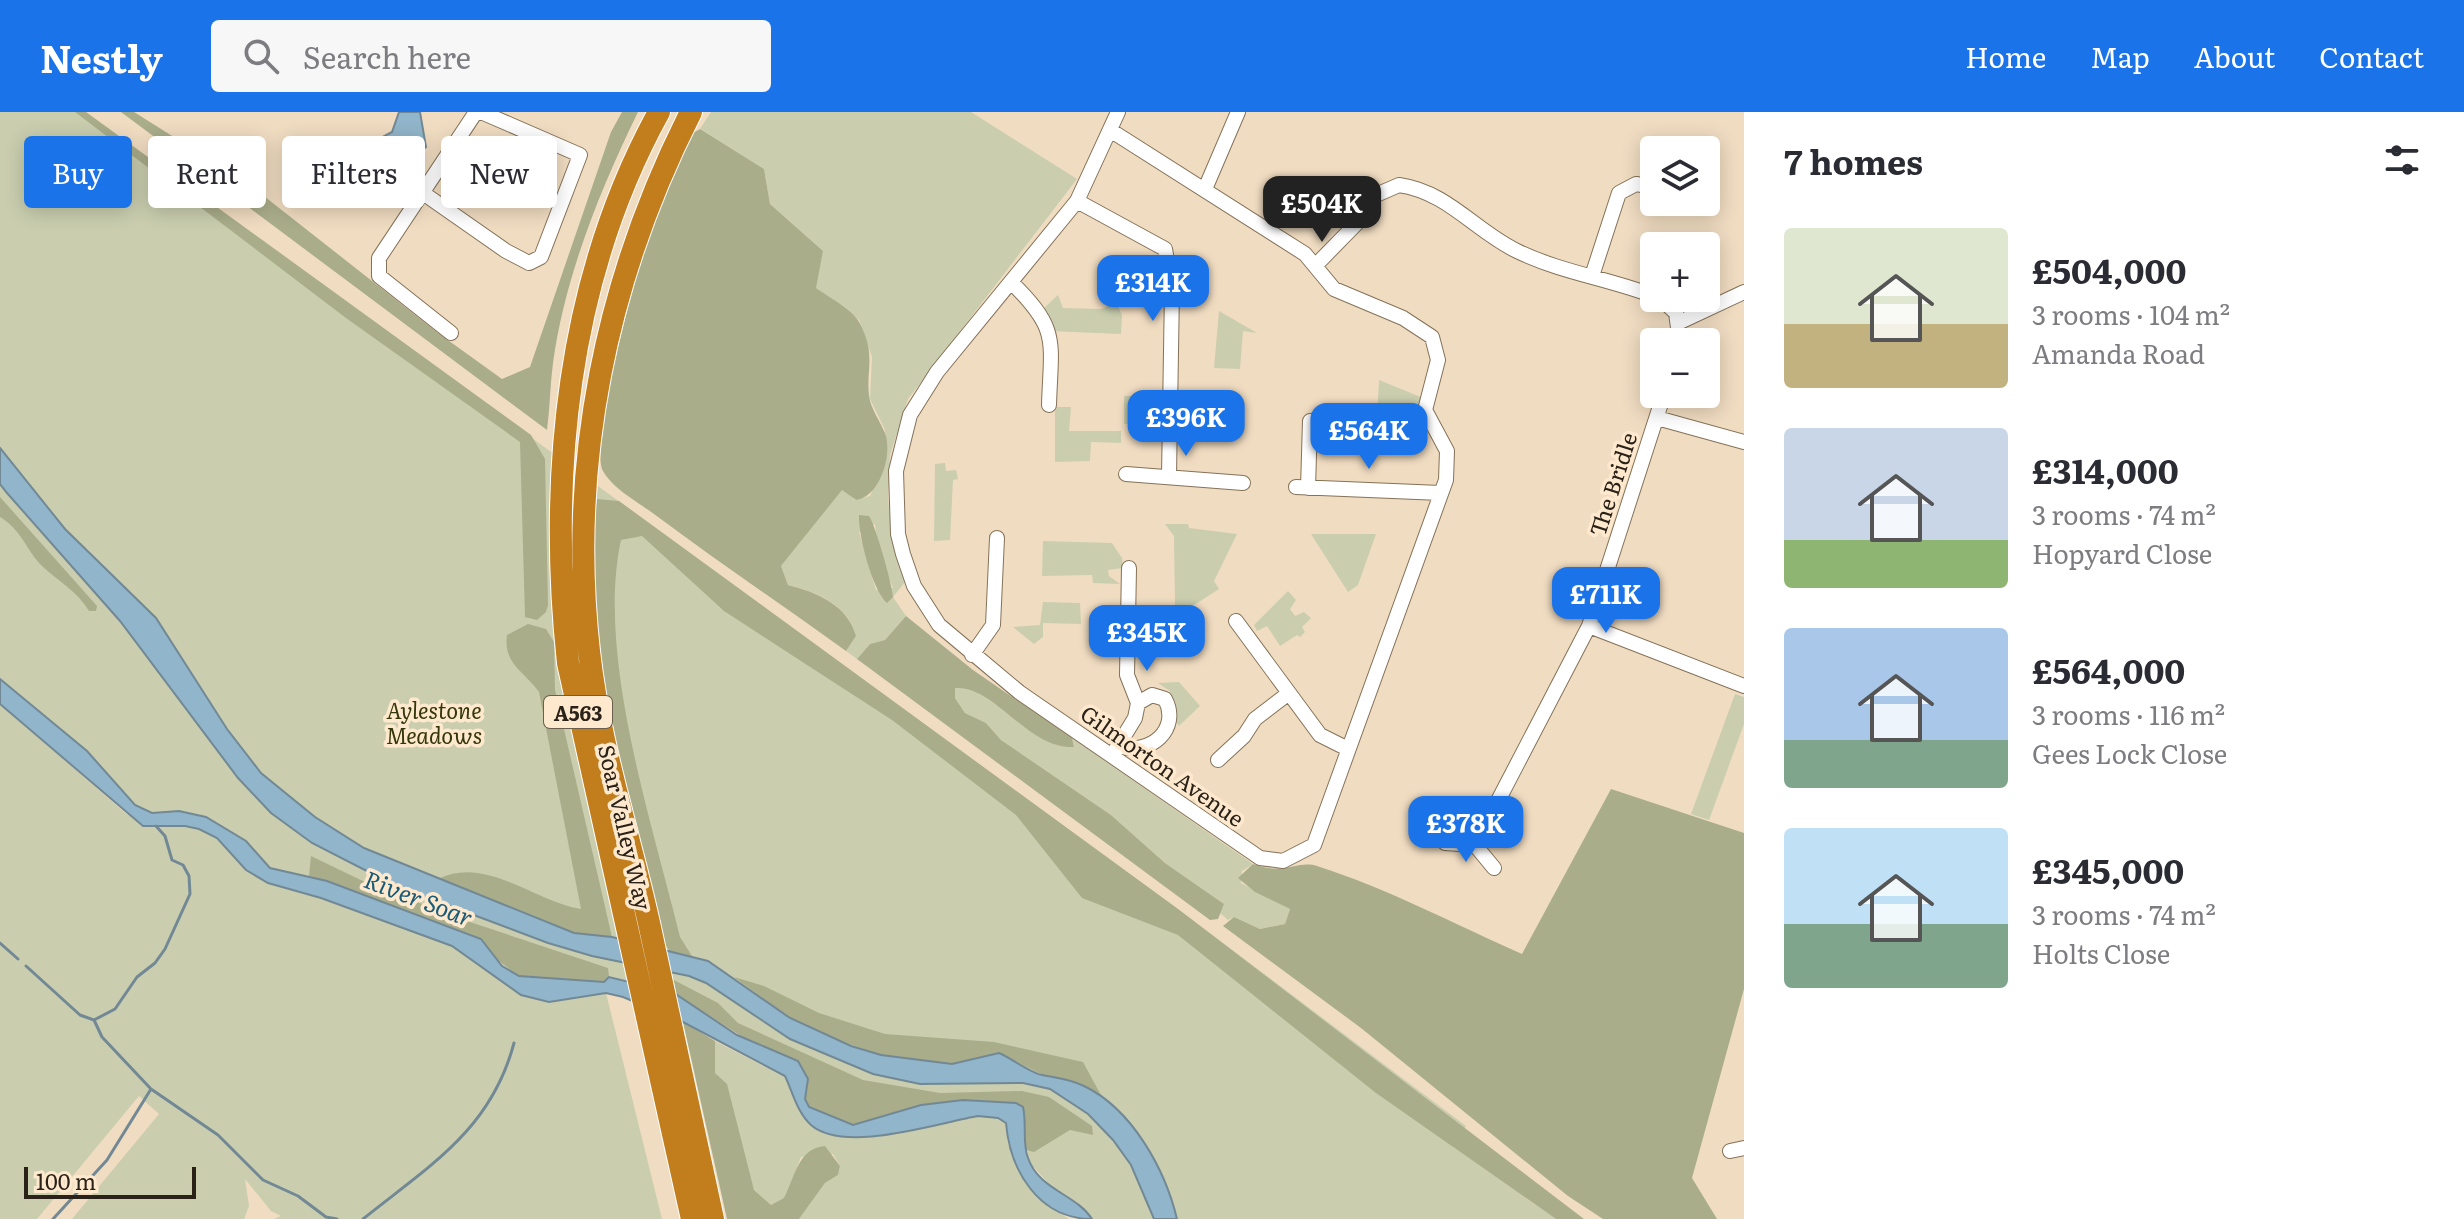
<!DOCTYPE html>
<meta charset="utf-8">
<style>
body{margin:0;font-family:Literata,serif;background:#f7f7f7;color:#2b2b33;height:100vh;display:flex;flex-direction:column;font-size:30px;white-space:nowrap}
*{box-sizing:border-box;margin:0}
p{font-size:26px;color:#7c7c81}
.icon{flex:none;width:44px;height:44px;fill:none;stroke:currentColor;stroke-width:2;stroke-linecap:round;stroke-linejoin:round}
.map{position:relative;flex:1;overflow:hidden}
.side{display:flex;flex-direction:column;background:#fff;width:720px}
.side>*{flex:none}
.top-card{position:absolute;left:24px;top:24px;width:760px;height:72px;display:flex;gap:16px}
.buttons{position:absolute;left:1640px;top:24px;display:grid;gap:16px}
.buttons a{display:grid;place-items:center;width:80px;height:80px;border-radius:8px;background:#fff;box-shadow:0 4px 20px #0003;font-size:40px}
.scale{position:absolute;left:24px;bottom:20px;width:172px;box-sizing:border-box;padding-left:8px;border:4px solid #2a2218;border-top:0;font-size:22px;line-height:28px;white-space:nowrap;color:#2a2218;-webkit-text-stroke:6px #fee9ce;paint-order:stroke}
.price{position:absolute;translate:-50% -68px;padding:0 18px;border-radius:16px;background:#1a73e8;color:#fff;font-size:26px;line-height:52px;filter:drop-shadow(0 2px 4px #0008)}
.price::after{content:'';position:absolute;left:50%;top:48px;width:24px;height:18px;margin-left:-12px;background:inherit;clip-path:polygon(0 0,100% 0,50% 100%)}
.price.selected{background:#222;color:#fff}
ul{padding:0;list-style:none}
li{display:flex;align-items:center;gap:24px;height:200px;padding:0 40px}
li span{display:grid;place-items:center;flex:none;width:224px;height:160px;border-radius:8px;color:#555}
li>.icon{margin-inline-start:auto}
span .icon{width:96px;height:96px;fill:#fffc;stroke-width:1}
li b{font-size:34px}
h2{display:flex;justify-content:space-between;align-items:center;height:96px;padding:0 40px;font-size:34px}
.chip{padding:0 28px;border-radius:8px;background:#fff;box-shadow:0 4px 20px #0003;font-size:28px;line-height:72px}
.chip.selected{background:#1a73e8;color:#fff}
header{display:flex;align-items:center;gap:48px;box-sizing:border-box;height:112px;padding:0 40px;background:#1a73e8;color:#fff}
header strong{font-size:38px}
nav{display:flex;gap:44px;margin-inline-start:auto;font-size:28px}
.search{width:560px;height:72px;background:#f7f7f7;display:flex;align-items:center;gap:20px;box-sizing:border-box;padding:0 28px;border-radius:8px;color:#7c7c81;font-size:30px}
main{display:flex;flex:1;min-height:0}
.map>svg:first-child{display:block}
.green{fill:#caceaf;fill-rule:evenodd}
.forest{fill:#a9ad8a}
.water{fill:#91b5ca;stroke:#728995;stroke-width:2}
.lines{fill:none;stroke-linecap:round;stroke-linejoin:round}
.stream{stroke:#728995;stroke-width:3}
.minor-casing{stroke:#847259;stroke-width:16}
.highway-casing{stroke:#fff;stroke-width:24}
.minor{stroke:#fff;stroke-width:14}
.highway{stroke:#c27e1c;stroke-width:22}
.labels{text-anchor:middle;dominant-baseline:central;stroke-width:7;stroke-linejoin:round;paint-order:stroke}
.shield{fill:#fee9ce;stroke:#6a5e4f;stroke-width:2}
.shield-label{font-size:20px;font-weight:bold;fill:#2a2218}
.street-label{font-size:22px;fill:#2a2218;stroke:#fee9ce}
.park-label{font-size:22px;font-style:italic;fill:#34370a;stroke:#fee9ce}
.water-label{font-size:24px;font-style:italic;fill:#195a77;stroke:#fee9ce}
</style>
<header>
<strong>Nestly</strong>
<div class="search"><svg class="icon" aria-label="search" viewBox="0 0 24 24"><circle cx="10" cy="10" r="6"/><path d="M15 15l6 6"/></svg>Search here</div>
<nav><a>Home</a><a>Map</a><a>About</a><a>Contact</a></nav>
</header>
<main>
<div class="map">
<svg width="1744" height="1107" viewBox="0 0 1744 1107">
<rect width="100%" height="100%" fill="#f0dcc1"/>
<path class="green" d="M 0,0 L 85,0 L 1178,797 L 1466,1014 L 1453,1035 L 1556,1107 L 1081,1107 L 1028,1049 L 1029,1007 L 944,994 L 808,957 L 674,878 L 607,874 L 549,890 L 606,881 L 662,1107 L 274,1107 L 281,1104 L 271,1099 L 245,1067 L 249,1094 L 244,1107 L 72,1107 L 159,1002 L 139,984 L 37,1107 L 0,1107 L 0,592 L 124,700 L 143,713 L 155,713 L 0,581 Z
M 711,0 L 971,0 L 1077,67 L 908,287 L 890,343 L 888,386 L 892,427 L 905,470 L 893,485 L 906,504 L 885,528 L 870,532 L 857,547 L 846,539 L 856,524 C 848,492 816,480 788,473 L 781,454 L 842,377 L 855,388 L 870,384 L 886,347 L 885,318 L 870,287 L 872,245 L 859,208 L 815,176 L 823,139 L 770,92 L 764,57 L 700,17 ZM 875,412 L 878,437 L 893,476 L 876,478 L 859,420 Z
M 1111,179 L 1122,203 L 1121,222 L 1049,219 L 1041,199 L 1058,183 L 1063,196 L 1101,197 L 1111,193 Z
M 1219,199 L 1257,221 L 1243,219 L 1240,257 L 1214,256 Z
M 1379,268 L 1423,286 L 1422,295 L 1389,296 L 1388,325 L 1376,325 Z
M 1162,283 L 1162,310 L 1124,312 L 1124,284 Z
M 1055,295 L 1071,295 L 1069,319 L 1121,319 L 1121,331 L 1091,330 L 1090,349 L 1055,350 Z
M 945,351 L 946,359 L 956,358 L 958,367 L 953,368 L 950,428 L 934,429 L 935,352 Z
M 1165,412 L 1188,412 L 1189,416 L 1237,422 L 1214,469 L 1219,477 L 1182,501 L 1175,493 L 1174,424 Z
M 1311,422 L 1376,422 L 1358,473 L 1348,480 Z
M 1043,429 L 1112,431 L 1122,446 L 1123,456 L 1108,458 L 1109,464 L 1120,472 L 1093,471 L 1092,463 L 1042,464 Z
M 1288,479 L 1296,488 L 1290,497 L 1295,504 L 1304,500 L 1311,506 L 1302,515 L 1305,520 L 1300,525 L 1297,523 L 1280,534 L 1267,514 L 1257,519 L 1254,513 Z
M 1043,490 L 1080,491 L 1081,512 L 1043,511 L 1043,525 L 1034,532 L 1013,515 L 1040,513 Z
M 1179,570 L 1200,594 L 1179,614 L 1174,608 L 1170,579 L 1158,571 Z
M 955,575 C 995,574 1033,641 1074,634 L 1072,626 L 1253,752 L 1242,759 L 1241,771 L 1290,797 L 1285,812 L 1260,817 L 1234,805 L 1228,808 L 1220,801 L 1224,792 L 1165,751 L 1111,703 L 1001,628 L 986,611 L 965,601 L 955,586 Z
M 1735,582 L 1744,585 L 1744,612 L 1709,708 L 1691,702 Z
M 715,929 L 785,965 C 793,981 797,1000 811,1013 C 845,1042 937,1011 978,1004 L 998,1006 L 1006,1011 L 1008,1032 L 1045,1091 L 1069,1107 L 799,1107 L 825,1071 L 838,1063 L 840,1054 L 833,1042 L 801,1045 L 785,1086 L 771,1093 L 754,1078 L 715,961 Z"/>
<path class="forest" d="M 75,0 L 86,0 L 531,323 L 545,347 L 548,493 L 546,500 L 537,508 L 525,505 L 520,330 L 346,206 Z
M 121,0 L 134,0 L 250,73 L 438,221 L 502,267 L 530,255 L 611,20 L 622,0 L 638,0 C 600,78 565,164 553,251 C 550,273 550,296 547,318 Z
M 700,17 L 764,57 L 770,92 L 823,139 L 816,176 C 828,185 852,197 859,210 C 878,244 864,260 870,289 C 873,299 879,308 883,317 C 895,337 881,385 856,388 L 842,378 L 781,454 L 788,473 C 816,480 848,493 856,524 L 846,539 C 782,493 717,449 654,402 C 638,390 613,377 603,359 C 588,332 640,146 653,111 C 664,81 678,52 691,22 Z
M 0,385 L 97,494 L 96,499 L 89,499 C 78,480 58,469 42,454 C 26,438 22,418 0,405 Z
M 597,387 L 619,389 L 1178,797 L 1584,1107 L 1556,1107 L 1376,981 L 1178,823 L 1082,786 L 1016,703 L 892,608 L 724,499 L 642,424 L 621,428 C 596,543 652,710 680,825 L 692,844 L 670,839 L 661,828 L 599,560 L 592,413 Z
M 859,403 L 869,404 C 875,412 893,474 893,485 L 887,491 C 872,477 858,423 859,403 Z
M 906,504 L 973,558 L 1072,626 L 1074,635 C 1028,638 995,573 955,576 L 955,586 L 965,601 L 986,611 L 1001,628 L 1111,703 L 1165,751 L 1224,792 L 1218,807 L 1210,808 L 857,547 L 870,532 L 885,528 Z
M 528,512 L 546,517 L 554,530 L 555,578 L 612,825 L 574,821 L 438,767 C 486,743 535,790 581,797 L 539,580 C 524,559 503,552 507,523 Z
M 1611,677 L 1744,721 L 1744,877 L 1692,1066 L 1717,1107 L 1603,1107 L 1568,1084 L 1361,916 L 1223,814 L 1234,805 L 1260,817 L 1285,812 L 1290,797 L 1255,780 L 1238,766 L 1253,752 C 1285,764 1297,748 1317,754 C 1389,777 1454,812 1522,842 Z
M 311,744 L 369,772 L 470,810 L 608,856 L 609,865 L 604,870 L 519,864 L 456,817 L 309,764 Z
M 734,865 L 764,874 L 819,901 L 885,922 L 994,930 L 1083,950 L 1102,985 L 1086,975 L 1043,963 L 999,941 L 952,952 L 881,943 L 829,925 L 790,906 Z
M 670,866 L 718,891 L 738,911 L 863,968 L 940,981 L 1022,979 L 1049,985 L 1092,1014 L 1093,1023 L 1070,1018 L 1034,1040 L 1026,1038 L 1023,995 L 884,1004 L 853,1013 L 809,995 L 805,987 L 808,967 L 674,881 Z
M 683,910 L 715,929 L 715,961 L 727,972 L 754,1078 L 771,1093 L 784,1086 C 795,1065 798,1036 825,1034 L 840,1054 L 838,1063 L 825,1071 L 799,1107 L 727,1107 Z"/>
<path class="water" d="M 399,0 L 420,0 L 426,35 C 408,50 397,67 372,47 L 373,30 L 392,20 Z
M 0,336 L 65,417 L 156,506 L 227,617 L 261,661 L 315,705 L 364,736 L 574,821 L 612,825 L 708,849 L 790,906 L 851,934 L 881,943 L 952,952 L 999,941 C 1011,946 1031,961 1042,963 C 1057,966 1070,967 1084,974 C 1132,997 1165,1057 1177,1107 L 1154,1107 L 1131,1053 L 1113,1028 L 1088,1002 L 1050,977 L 1023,971 L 920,972 L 873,962 L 790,927 L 706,871 L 689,864 L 592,844 L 548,831 L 394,773 L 312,731 L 271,701 L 238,666 L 120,509 L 7,381 L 0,372 Z
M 0,567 L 87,639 L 135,693 L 152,701 L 179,699 L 206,705 L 246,729 L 270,756 L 327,769 L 481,827 L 502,854 L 519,864 L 604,870 L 609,865 L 674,881 L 737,923 L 798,949 L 808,967 L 805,987 L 809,995 L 853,1013 L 921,993 L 963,988 L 1016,991 L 1023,995 C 1027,1012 1022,1031 1028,1046 C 1039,1078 1076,1082 1092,1107 C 1039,1107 1010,1059 1006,1011 L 998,1006 L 978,1004 C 937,1011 844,1042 811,1013 C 797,1000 793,981 785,964 L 683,910 L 623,885 L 606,881 L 549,890 L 521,883 L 452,834 L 321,786 L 268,771 L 246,758 L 217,726 L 199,717 L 185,714 L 143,714 L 0,592 Z"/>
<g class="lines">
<path class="stream" d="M 0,831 L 18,847
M 26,854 L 80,903 L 94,908
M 151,977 L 218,1023 L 263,1068 L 298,1084 L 326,1105 L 337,1107
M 53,1107 L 107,1048 L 151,977 L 102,925 L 94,908 L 115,897 L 137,865 L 155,851 L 165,837 L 190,782 L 189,764 L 183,753 L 172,748 L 165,724 L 156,714
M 363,1107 C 429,1054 491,1018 514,931"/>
<g class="minor-casing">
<path id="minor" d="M 1110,18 L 1305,142 L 1334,177 L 1403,206 L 1432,225 L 1438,248 L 1425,298 L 1447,339 L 1446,368 L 1314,733 L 1283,749 L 1260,746 L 1019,580 L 939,513 L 914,474 L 903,442 L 898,422 L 896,359 L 910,303 L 937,260 L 1077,89 L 1118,0
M 1205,77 L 1238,0
M 423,81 L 506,139 L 529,151 L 541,145 L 580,43 L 481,0
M 1077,89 L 1165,137 L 1172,177 L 1169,364
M 1316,153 L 1357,111 L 1376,83 L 1399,73 C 1448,80 1475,119 1517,139 C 1560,160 1610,167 1654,184
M 1592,164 L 1619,81 L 1636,72 L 1654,75
M 1011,170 C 1060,218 1051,228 1049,293
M 1660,186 L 1676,201 L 1680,230
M 1680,210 L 1744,180
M 451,221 L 379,164 L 379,146 L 476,0
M 1657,306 L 1744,330
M 1126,362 L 1243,371
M 1296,375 L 1441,381
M 1308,376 L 1310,309 L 1327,310
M 1236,509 L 1320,623 L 1348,637
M 1589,514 L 1744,574
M 972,543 L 993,513 L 997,426
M 1120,634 C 1150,644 1181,617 1165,587 L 1152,583 L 1138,591
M 1113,642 L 1135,606 L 1138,591 L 1127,563 L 1129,456
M 1218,648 L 1244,624 L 1255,607 L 1289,581
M 1445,731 L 1475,733 L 1494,756
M 1475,733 L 1589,514 L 1664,282
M 1730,1039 L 1744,1036"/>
</g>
<g class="highway-casing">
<path id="highway" d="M 659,0 C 567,167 548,364 568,551 L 692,1107
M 691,0 C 606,167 568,353 589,539 C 599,631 629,721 649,811 C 671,910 691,1009 713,1107"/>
</g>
<use href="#minor" class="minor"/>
<use href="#highway" class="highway"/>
</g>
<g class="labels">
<rect class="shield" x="544" y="584" width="68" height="32" rx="6"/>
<g class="shield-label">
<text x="578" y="600">A563</text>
</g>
<g class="street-label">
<text transform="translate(1612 372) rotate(-72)">The Bridle</text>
<text transform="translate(1163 653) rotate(35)">Gilmorton Avenue</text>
<text transform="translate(626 715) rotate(77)">Soar Valley Way</text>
</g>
<g class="park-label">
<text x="434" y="597">Aylestone<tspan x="434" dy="25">Meadows</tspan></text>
</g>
<g class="water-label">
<text transform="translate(419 785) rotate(21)">River Soar</text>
</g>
</g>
</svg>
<div class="buttons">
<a><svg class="icon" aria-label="layers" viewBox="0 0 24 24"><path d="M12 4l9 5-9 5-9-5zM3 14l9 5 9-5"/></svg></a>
<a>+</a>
<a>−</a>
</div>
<div class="scale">100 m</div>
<b class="price selected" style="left:1322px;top:132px">£504K</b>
<b class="price" style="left:1153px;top:211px">£314K</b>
<b class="price" style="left:1186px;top:346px">£396K</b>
<b class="price" style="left:1369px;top:359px">£564K</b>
<b class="price" style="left:1606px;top:523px">£711K</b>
<b class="price" style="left:1147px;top:561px">£345K</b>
<b class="price" style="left:1466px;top:752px">£378K</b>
<div class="top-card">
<a class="chip selected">Buy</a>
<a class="chip">Rent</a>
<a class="chip">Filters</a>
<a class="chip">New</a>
</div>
</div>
<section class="side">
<h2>7 homes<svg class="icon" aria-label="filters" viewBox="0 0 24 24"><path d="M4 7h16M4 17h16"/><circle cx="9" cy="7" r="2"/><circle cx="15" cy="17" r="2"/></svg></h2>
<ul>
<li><span style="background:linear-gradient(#dfe7d0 60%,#c2b280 0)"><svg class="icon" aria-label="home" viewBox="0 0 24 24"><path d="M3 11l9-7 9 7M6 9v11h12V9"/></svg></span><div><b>£504,000</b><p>3 rooms · 104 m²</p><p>Amanda Road</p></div></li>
<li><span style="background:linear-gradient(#c9d6e8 70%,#8fb573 0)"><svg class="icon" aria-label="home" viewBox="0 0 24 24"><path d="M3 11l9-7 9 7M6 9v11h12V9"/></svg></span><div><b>£314,000</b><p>3 rooms · 74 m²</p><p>Hopyard Close</p></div></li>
<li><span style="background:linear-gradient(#a9c7e8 70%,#7fa58c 0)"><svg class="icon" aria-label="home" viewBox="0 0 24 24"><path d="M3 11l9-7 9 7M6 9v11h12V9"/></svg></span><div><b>£564,000</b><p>3 rooms · 116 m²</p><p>Gees Lock Close</p></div></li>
<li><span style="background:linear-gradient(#bfe0f5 60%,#7fa58c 0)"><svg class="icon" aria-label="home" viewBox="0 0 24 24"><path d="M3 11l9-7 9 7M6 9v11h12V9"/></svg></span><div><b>£345,000</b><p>3 rooms · 74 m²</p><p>Holts Close</p></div></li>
</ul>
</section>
</main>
